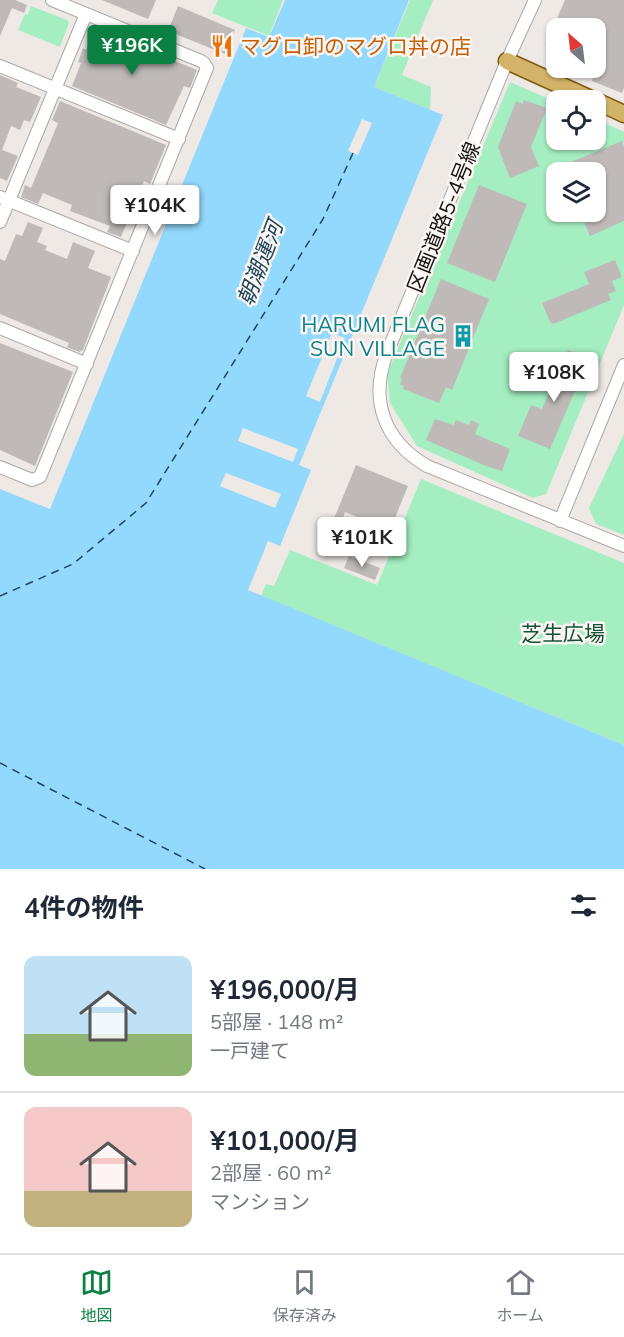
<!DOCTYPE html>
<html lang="ja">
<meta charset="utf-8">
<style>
body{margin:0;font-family:Mulish,"Noto Sans JP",sans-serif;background:#f2f2f3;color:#1f2937;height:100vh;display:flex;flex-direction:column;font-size:22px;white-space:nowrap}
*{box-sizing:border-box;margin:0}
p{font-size:20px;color:#747a83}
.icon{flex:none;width:33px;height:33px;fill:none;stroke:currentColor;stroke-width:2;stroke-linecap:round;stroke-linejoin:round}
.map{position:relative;height:869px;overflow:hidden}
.side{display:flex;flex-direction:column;background:#fff;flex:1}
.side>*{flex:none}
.needle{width:39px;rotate:332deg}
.tools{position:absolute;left:546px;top:18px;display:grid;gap:12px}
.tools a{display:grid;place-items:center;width:60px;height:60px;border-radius:12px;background:#fff;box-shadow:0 2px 4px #0004;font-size:30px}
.price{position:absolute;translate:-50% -51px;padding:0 14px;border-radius:6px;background:#fff;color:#222;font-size:20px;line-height:39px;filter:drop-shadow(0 2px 3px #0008)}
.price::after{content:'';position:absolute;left:50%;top:36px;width:18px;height:14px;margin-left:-9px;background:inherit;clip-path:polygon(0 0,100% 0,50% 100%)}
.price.selected{background:#0b8043;color:#fff}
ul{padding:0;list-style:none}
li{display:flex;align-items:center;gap:18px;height:150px;padding:0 24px}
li+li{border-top:2px solid #e0e1e3}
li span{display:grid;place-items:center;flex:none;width:168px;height:120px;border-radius:12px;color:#555}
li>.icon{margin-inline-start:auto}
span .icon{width:72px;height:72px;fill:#fffc;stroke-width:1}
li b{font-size:26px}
h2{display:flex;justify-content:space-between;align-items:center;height:72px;padding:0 24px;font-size:26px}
.tabs{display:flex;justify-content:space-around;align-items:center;height:84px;border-top:2px solid #e0e1e3;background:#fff;font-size:16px;color:#747a83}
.tabs a{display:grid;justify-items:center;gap:3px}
.tabs .selected{color:#0b8043}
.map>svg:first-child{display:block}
.green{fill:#a4eec1;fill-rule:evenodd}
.water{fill:#93d8fd}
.pier{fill:#eee9e5}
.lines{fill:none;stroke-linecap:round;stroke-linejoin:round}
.ferry{stroke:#1f465a;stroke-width:1.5;stroke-dasharray:8 6;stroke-linecap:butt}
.building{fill:#bfbab7}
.minor-casing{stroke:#ada7a4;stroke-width:14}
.major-casing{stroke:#7e5b0c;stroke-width:19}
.minor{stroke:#fff;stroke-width:12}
.major{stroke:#d3b36a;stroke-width:16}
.labels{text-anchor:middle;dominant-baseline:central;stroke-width:5;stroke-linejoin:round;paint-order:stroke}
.food-label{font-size:21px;fill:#c56008;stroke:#fcf6f3;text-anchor:start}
.street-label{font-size:21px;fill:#171514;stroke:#fcf6f3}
.culture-label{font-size:21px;fill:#0d838f;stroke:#fcf6f3;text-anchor:end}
.park-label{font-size:21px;fill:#125233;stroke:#fcf6f3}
.water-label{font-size:22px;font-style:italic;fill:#1f465a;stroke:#fcf6f3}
</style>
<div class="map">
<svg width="624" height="869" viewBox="0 0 624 869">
<rect width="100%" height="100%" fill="#eee9e5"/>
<path class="green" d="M 218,0 L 283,0 L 269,36 L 212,13 Z
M 410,0 L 433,0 L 402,75 L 431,87 L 430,110 L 374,87 Z
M 31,6 L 67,20 L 69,23 L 60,47 L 18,30 L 25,14 L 28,15 Z
M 510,82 L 556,102 L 556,140 L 596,140 L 596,119 L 624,132 L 624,305 L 546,494 L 533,498 L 417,446 L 390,403 L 387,374 ZM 556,172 L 596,172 L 596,212 L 556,212 Z
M 624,434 L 624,535 L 596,524 L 589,508 Z
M 421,479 L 624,563 L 624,745 L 261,596 L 266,584 L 274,586 L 290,550 L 377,585 Z"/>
<path class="water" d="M 285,0 L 409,0 L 374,87 L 443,115 L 299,465 L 311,470 L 280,546 L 268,541 L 248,590 L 624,745 L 624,869 L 0,869 L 0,489 L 50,509 L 246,28 L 269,37 Z"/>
<path class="pier" d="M 362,119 L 372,123 L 358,155 L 348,151 Z
M 332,333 L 345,338 L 320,402 L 306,396 Z
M 243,428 L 298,449 L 293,462 L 238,441 Z
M 226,473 L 281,494 L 275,508 L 220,486 Z"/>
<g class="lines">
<path class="ferry" d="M 0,596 L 73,564 L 146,503 L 323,219 L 353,153
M 0,763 L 205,869"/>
</g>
<path class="building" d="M 0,0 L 15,0 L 27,5 L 24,13 L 12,8 L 0,36 Z
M 102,0 L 156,0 L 148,19 Z
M 565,0 L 624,0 L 624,88 L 622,93 L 592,81 L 593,79 L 591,78 L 596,68 L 596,28 L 556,28 L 556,51 L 545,46 Z
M 178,6 L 235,30 L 225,54 L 168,31 Z
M 95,28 L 197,70 L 190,88 L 184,86 L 166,125 L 72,86 L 81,63 L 78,62 L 83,48 L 86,50 Z
M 0,75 L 18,83 L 16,87 L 41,97 L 30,122 L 24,120 L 20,130 L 11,126 L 2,150 L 18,156 L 7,181 L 0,178 Z
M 524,100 L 547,108 L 531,147 L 539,166 L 510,178 L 498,147 L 516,101 L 523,104 Z
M 60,101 L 166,145 L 150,184 L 144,181 L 121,237 L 107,232 L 110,226 L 70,211 L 72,205 L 43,193 L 38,204 L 21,197 L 25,185 L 31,188 L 58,123 L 52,120 Z
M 622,141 L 624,147 L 624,221 L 590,236 L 580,212 L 596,212 L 596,172 L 564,172 L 561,166 Z
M 479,185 L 527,204 L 495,282 L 447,263 Z
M 28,222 L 43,228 L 37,242 L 47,246 L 45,250 L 67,259 L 73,242 L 95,251 L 88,268 L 111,277 L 83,350 L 79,352 L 67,347 L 69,343 L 0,314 L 0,259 L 5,261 L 16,234 L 22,236 Z
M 615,260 L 622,277 L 612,281 L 616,291 L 608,294 L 611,300 L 553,324 L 550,322 L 542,303 L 589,284 L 584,272 Z
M 441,279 L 489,299 L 452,390 L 446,387 L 439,403 L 403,389 L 404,386 L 400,385 L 402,379 L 400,378 Z
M 0,343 L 73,372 L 35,466 L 0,450 Z
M 568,350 L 589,358 L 550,449 L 518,436 L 531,405 L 542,409 Z
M 435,419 L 454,425 L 456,420 L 469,425 L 471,420 L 479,424 L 475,434 L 510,449 L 502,471 L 486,466 L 426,440 Z
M 356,465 L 408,486 L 390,530 L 345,512 L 336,536 L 318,529 L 323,517 L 333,521 Z
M 349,556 L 380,568 L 375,580 L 344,568 Z"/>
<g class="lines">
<g class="minor-casing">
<path id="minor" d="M 535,0 L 507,61 L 387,353 C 369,400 384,441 427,466 L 624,546
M 0,66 L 179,139
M 0,197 L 133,251
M 0,222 L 86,14
M 0,328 L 87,364
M 0,467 L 32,480 L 40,477 L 207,68 L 204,63 L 201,61 L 52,0
M 560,521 L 624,365"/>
</g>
<g class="major-casing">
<path id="major" d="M 507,61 L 593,100
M 596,101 L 624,114"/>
</g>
<use href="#minor" class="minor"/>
<use href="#major" class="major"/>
</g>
<defs>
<g id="restaurant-bare" transform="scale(1.8)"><path d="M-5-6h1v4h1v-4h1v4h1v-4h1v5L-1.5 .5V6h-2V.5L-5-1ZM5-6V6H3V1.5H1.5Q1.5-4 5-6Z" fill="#e8710a" stroke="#fcf6f3" stroke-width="2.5" paint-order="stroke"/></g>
<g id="building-bare" transform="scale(1.8)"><path d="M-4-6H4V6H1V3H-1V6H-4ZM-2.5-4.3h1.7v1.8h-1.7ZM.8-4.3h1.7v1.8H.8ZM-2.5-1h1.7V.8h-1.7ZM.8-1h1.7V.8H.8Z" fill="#0f9aa8" stroke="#fcf6f3" stroke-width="2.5" paint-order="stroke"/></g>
</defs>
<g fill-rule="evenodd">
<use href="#restaurant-bare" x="222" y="46"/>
<use href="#building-bare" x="463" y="336"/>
</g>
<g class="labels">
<g class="food-label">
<text x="240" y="46">マグロ卸のマグロ丼の店</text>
</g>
<g class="street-label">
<text transform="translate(443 217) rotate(-68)">区画道路5-4号線</text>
</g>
<g class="culture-label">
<text x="445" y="324">HARUMI FLAG<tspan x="445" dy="24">SUN VILLAGE</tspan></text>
</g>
<g class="park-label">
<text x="563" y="633">芝生広場</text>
</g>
<g class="water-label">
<text transform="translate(260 263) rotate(-69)">朝潮運河</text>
</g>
</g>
</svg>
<div class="tools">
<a><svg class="needle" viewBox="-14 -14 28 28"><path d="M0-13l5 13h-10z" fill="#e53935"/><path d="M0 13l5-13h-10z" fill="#747a83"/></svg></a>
<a><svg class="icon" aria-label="locate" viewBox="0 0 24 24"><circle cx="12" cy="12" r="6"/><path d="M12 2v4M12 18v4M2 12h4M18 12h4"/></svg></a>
<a><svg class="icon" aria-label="layers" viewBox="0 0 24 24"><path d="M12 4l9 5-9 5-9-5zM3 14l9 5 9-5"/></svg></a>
</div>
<b class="price selected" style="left:132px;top:76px">¥196K</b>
<b class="price" style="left:155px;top:236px">¥104K</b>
<b class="price" style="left:554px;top:403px">¥108K</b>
<b class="price" style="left:362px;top:568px">¥101K</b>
</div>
<section class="side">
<h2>4件の物件<svg class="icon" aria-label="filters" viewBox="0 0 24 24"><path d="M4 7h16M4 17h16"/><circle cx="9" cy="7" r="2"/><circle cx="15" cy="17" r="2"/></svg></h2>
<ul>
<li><span style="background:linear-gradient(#bfe0f5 65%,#8fb573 0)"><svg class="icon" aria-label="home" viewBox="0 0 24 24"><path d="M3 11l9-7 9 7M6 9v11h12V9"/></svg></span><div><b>¥196,000/月</b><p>5部屋 · 148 m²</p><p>一戸建て</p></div></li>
<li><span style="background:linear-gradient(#f6c9c9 70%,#c2b280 0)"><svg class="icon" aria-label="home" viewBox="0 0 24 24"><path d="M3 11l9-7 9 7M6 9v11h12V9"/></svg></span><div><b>¥101,000/月</b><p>2部屋 · 60 m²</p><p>マンション</p></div></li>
</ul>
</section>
<nav class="tabs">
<a class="selected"><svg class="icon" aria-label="map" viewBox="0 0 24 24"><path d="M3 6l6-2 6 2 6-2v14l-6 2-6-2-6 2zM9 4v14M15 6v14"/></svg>地図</a>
<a><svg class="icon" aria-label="saved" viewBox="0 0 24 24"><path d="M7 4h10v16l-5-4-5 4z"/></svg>保存済み</a>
<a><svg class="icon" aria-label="home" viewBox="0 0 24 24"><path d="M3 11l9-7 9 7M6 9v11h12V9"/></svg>ホーム</a>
</nav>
